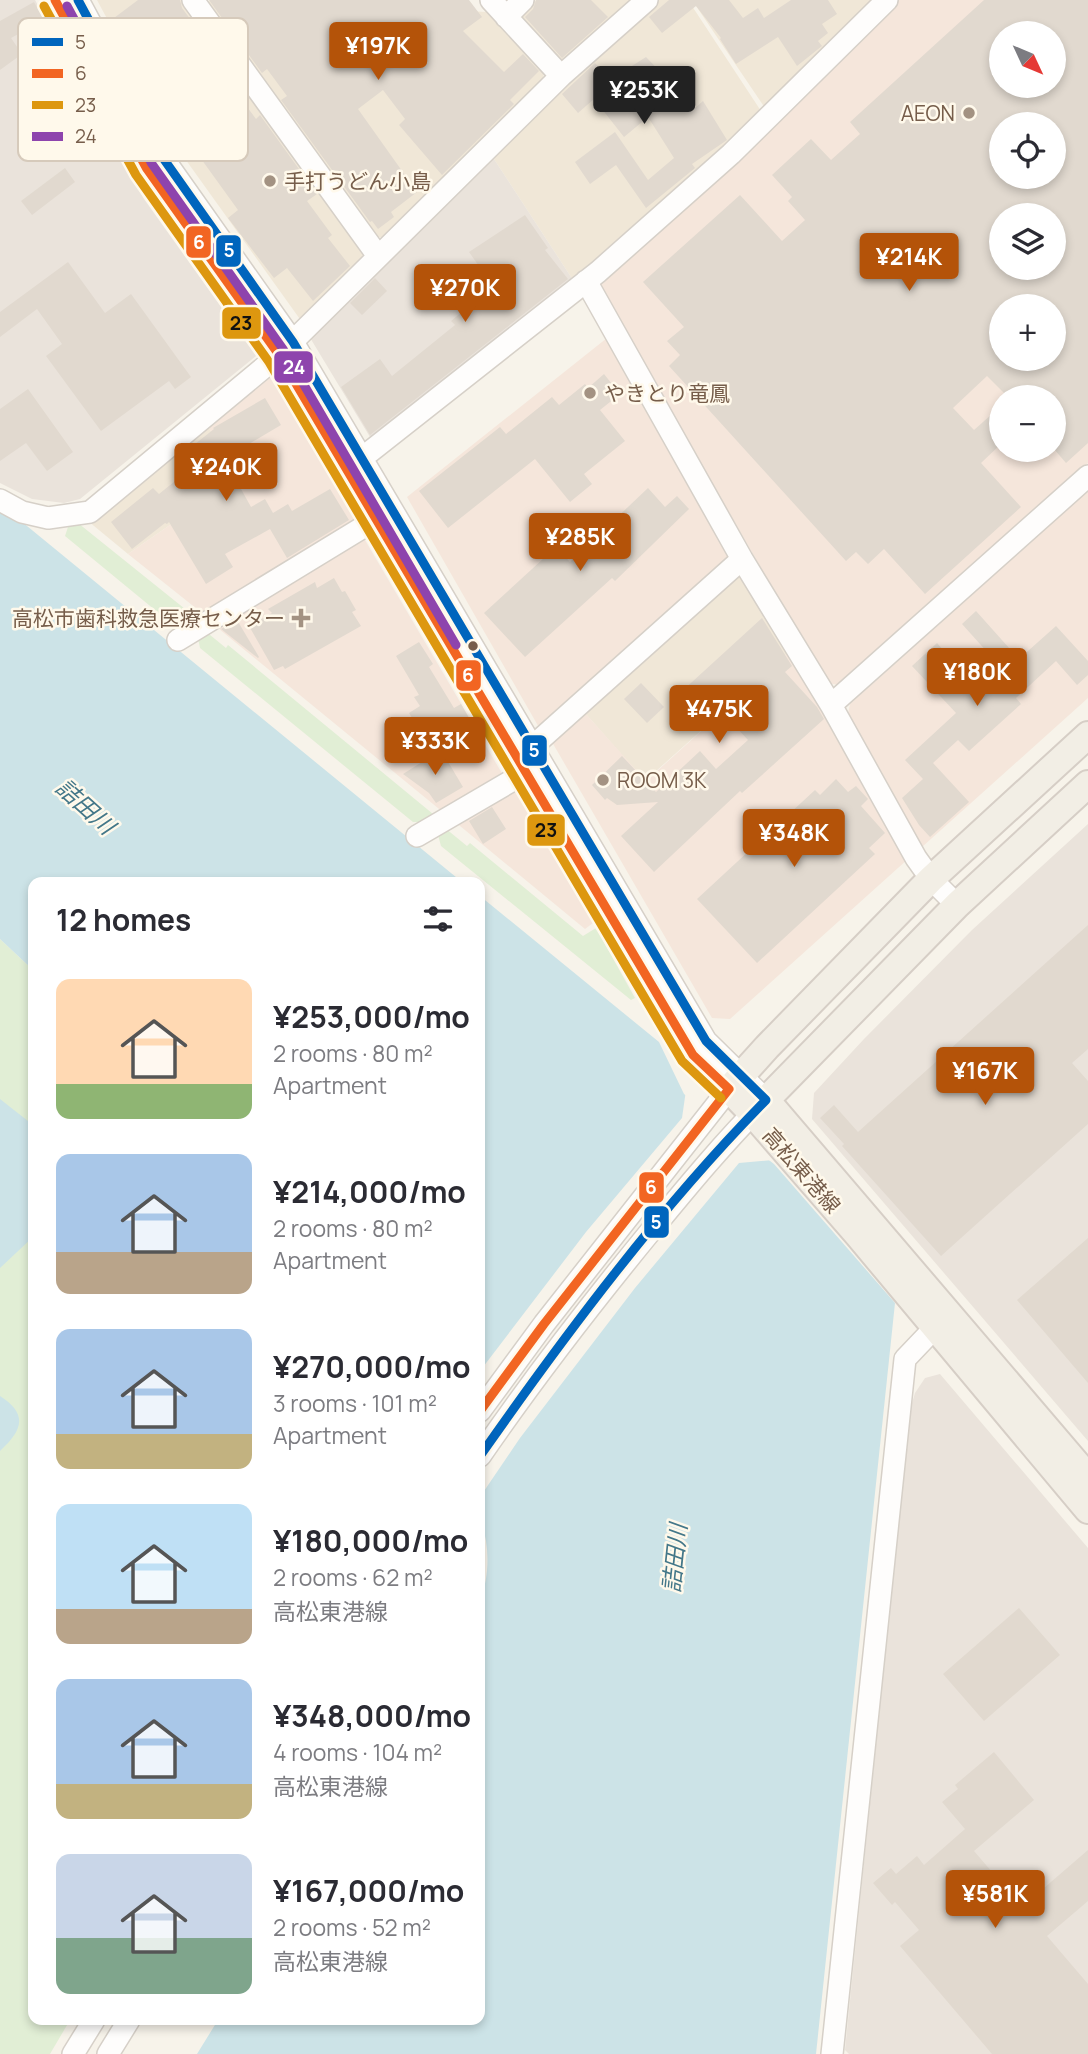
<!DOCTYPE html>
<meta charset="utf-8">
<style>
body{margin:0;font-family:Manrope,"Noto Sans JP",sans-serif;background:#f7f7f7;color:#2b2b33;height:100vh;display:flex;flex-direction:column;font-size:26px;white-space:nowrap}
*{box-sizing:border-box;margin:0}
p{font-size:23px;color:#7c7c81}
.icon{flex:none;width:38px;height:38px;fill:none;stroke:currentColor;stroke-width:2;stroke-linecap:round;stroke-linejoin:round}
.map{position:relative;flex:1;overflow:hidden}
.drawer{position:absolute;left:28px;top:877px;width:457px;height:1148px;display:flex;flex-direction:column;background:#fff;border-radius:14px;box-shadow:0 4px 10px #0003}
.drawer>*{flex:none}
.needle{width:46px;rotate:134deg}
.tools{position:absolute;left:989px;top:21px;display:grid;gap:14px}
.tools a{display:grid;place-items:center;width:77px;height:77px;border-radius:50%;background:#fff;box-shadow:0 4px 10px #0003;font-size:35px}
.price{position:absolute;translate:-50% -60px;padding:0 16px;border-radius:7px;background:#b45309;color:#fff;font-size:23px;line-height:46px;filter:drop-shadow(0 2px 4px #0008)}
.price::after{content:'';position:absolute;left:50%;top:42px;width:21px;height:16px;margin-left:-10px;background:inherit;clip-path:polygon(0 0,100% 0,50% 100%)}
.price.selected{background:#222;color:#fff}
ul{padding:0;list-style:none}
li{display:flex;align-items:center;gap:21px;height:175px;padding:0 28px}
li span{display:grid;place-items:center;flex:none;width:196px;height:140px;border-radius:14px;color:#555}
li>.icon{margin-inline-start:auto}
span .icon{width:84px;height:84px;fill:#fffc;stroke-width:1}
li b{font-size:30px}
h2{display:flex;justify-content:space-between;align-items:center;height:84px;padding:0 28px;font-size:30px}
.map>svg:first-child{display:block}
.residential{fill:#f0e7d7}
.commercial{fill:#f5e6db;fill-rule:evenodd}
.industrial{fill:#eae3db}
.green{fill:#e1eed5}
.water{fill:#cce3e7}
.pier{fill:#f7f3ea}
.building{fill:#e1d9cf;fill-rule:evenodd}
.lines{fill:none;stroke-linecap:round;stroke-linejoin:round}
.minor-casing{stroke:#d6d0c8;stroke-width:24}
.major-casing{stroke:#d6cec6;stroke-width:30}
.minor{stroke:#fefdfc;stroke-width:21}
.major{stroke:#f2eee5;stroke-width:26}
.bus-1-casing{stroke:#fff9eb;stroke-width:14}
.bus-2-casing{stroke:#fff9eb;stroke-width:14}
.bus-3-casing{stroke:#fff9eb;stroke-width:14}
.bus-4-casing{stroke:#fff9eb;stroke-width:14}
.bus-1{stroke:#0065bd;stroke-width:9}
.bus-2{stroke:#f26522;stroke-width:9}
.bus-3{stroke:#dd970f;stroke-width:9}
.bus-4{stroke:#8e44ad;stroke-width:9}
.poi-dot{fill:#a39282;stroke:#fff9eb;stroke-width:2.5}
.bus-dot{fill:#765d4a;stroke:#fff9eb;stroke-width:2.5}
.labels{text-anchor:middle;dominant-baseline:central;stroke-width:5;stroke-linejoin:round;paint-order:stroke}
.poi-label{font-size:21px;fill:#765d4a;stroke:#fff9eb;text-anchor:start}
.street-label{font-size:21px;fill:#765d4a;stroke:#fff9eb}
.water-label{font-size:23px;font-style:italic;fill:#437789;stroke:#fff9eb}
.key{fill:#fff9eb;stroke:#d6cabb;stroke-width:2}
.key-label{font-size:19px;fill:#765d4a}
.line-badge{stroke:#fff9eb;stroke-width:2.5}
.badge-label{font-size:19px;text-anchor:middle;font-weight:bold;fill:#fff}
.pale-badge-label{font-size:19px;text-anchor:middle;font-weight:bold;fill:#111}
</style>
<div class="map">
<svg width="1088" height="2054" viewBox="0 0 1088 2054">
<rect width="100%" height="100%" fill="#f7f3ea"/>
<path class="residential" d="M 97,0 L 184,0 L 362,248 L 363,260 L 302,322 L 173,142 Z
M 210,0 L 488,12 L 544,71 L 543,80 L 387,239 L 372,235 L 206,3 Z
M 536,0 L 637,0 L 564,66 L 518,19 Z
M 658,0 L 688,0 L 761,111 L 709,162 L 573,280 L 492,156 L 552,94 Z
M 692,0 L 874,0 L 765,108 Z
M 209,428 L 238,478 L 128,554 L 88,521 L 109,509 Z
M 734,575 L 747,576 L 790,651 L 645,781 L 585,713 Z"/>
<path class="commercial" d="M 895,0 L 1088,0 L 1088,463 L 839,685 L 827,683 L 596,281 ZM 1001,33 L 1054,33 L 1054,86 L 1001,86 ZM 1001,124 L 1054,124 L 1054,177 L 1001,177 ZM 1001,215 L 1054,215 L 1054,268 L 1001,268 ZM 1001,306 L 1054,306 L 1054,359 L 1001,359 ZM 1001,397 L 1054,397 L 1054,450 L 1001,450 Z
M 607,338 L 731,550 L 728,560 L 541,731 L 407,497 Z
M 271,377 L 357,522 L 202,613 L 128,554 L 238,478 L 209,428 Z
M 1088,491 L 1088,698 L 922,847 L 847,719 L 850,704 Z
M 362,535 L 503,775 L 444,813 L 213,624 Z
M 790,651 L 908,859 L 730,1019 L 712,1018 L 552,742 L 585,713 L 646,781 Z
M 512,785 L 593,923 L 585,929 L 454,821 Z"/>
<path class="industrial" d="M 0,0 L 35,0 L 144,199 L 256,356 L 80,499 L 64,503 L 32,499 L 0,483 Z
M 492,156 L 573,280 L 373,442 L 309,336 Z
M 1088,824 L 1088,1441 L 812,1119 L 814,1093 L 864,1039 L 972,930 Z
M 940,1374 L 1088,1548 L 1088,2054 L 849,2054 L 845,2050 L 910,1410 L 915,1393 L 925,1378 Z"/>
<path class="green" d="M 78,523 L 195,617 L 183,624 L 172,624 L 65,536 L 68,527 Z
M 204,630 L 226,648 L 228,645 L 433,814 L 431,818 L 419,822 L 413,822 L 200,648 L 198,638 Z
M 445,828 L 467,846 L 470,843 L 583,936 L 596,928 L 635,998 L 631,1000 L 441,846 L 438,835 Z
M 0,939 L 33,970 L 33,2020 L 70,2020 L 50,2054 L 0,2054 Z"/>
<path class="water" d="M 0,511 L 16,517 L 462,882 L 33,882 L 33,970 L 0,939 Z
M 480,896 L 659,1042 L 684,1094 L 774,1164 L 895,1303 L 816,2054 L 197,2054 L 218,2020 L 480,2020 L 480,1600 C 490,1576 490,1543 480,1520 Z
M 0,1099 L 33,1125 L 33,1237 L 0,1268 Z
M 0,1396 C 28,1414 23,1430 0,1451 Z"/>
<path class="pier" d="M 686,1090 L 773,1160 L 739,1163 L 635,1288 L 520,1438 L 480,1497 L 480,1371 L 586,1232 L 682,1118 Z"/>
<path class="building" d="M 138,0 L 180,0 L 182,8 L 241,88 L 236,92 L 256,119 L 260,115 L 317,194 L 307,201 L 332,235 L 328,238 L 350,266 L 313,301 L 287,268 L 274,278 L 254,252 L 228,218 L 238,210 L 181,131 L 188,126 L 167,97 L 158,103 L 139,73 L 110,21 Z
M 209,0 L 469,0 L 482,17 L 463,31 L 504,72 L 523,54 L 539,71 L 510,100 L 514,104 L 442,175 L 399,125 L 405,119 L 383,90 L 358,109 L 417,192 L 391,212 L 394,217 L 378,229 L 372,221 L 370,222 L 281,100 L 287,96 L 267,69 L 262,73 Z
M 536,0 L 591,0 L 608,17 L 562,58 L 525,17 L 533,9 Z
M 669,0 L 729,0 L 743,18 L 758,8 L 764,18 L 791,0 L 828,0 L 837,14 L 822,24 L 828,33 L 818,41 L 822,46 L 797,66 L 778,37 L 736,64 L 720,39 L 721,38 L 696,6 L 662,33 L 649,17 Z
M 984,0 L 1088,0 L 1088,443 L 1066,463 L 1054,449 L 1054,397 L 1008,397 L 987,376 L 953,408 L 974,430 L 1001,406 L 1001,444 L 981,463 L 1021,507 L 925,594 L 884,549 L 868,564 L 856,552 L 846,561 L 669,366 L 680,355 L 667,341 L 684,327 L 643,282 L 740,195 L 782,241 L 805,220 L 788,201 L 792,197 L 772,175 L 811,139 L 831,160 L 860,134 L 850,122 ZM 1001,33 L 1054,33 L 1054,86 L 1001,86 ZM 1001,124 L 1054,124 L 1054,177 L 1001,177 ZM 1001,215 L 1054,215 L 1054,268 L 1001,268 ZM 1001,306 L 1054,306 L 1054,359 L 1001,359 Z
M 34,2 L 44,20 L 11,38 L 22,54 L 0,70 L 0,21 Z
M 646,57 L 695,108 L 703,101 L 727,140 L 692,164 L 695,168 L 646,208 L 616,165 L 590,184 L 575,162 L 615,132 L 648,180 L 674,158 L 648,117 L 624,137 L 594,99 L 578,113 L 562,94 L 595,63 L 610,80 Z
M 65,168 L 75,182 L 32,215 L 21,201 Z
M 525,215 L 548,248 L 545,250 L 568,279 L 370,435 L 341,387 L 380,359 L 392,376 L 455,325 L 451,321 L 493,286 L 469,252 Z
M 68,262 L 105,313 L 131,294 L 191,377 L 175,389 L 169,381 L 101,431 L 46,356 L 62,344 L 37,309 L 0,337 L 0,312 Z
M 375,278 L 387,291 L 362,315 L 350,303 Z
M 604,374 L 620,394 L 600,410 L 625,441 L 584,474 L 592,484 L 570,502 L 535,459 L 448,528 L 419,491 L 500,427 L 506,434 L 552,397 L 559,405 L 585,384 L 588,388 Z
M 28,389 L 73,452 L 47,471 L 26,443 L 0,461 L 0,409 Z
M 265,398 L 281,425 L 237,451 L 225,460 L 251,507 L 265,499 L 273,513 L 288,504 L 292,511 L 330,489 L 349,520 L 287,558 L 270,529 L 225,554 L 233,567 L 206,584 L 169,522 L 167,524 L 165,523 L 132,549 L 111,522 L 153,488 L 159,494 L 195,465 L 185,452 L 214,429 L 213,428 Z
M 648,488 L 665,507 L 677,496 L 689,509 L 615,581 L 612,578 L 525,657 L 484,613 L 556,547 L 570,562 Z
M 334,578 L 342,592 L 345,591 L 356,610 L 352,612 L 361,626 L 285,669 L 283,666 L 274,670 L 249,626 L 272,613 L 268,609 L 315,582 L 317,588 Z
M 976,611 L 1019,659 L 1056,626 L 1088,661 L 1088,675 L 1077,685 L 1056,661 L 1016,698 L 1021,704 L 969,751 L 958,740 L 933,763 L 969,802 L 930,837 L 919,825 L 902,798 L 923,779 L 905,760 L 956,713 L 912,666 L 937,643 L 965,675 L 989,654 L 962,624 Z
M 762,618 L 792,666 L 785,672 L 817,707 L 824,719 L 742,793 L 740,791 L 654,872 L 621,836 L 658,802 L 617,805 L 607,798 L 605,800 L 592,785 L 622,756 L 656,792 L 700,751 L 716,769 L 748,740 L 722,712 L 709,725 L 680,693 Z
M 237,620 L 259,657 L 258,658 L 221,629 Z
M 419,642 L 433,664 L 429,667 L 454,708 L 461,704 L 473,725 L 432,750 L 409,713 L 420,706 L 414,697 L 419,695 L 396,656 Z
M 641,683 L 664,707 L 647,723 L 624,699 Z
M 441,750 L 463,787 L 436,803 L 429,793 L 403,774 Z
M 836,779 L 848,792 L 856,786 L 868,799 L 861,806 L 885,833 L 869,848 L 875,854 L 757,963 L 697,899 L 815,790 L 820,795 Z
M 492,807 L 506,829 L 483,844 L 469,821 Z
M 1088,925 L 1088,1049 L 1072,1063 L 1088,1081 L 1088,1124 L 941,1256 L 842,1146 L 844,1144 L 820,1118 L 834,1105 L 858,1132 Z
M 1088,1238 L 1088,1383 L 1017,1300 Z
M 1019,1608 L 1060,1655 L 984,1721 L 943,1674 Z
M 994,1752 L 1034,1800 L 974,1851 L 1022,1907 L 1088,1850 L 1088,1901 L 1047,1936 L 1088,1984 L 1088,2054 L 992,2054 L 900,1946 L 919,1930 L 895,1902 L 892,1905 L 873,1883 L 891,1868 L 896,1874 L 917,1856 L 924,1865 L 965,1829 L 942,1802 L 958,1789 L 955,1785 Z"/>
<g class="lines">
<g class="minor-casing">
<path id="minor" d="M 55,0 L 147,169 L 279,355 L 693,1055 L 729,1089 L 544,1324 L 480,1411
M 78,0 L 163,158 L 293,342 L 706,1041 L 766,1100 C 725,1141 687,1187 650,1232 C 591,1304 533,1379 480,1456
M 193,0 L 378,256
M 491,0 L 561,76
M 506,17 L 523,0
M 586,281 L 742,559 L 831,705 L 916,858 L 931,879 L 957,905
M 362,458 L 598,272 L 731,154 L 887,0
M 0,500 L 22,512 L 48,518 L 90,512 L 279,355 L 561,76 L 647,0
M 178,640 L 388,512
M 831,705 L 1088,476
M 533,746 L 742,559
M 417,836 L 537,766
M 73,2054 L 94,2020
M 108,2054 L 129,2020
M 832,2054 L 905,1359 L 945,1317"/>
</g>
<g class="major-casing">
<path id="major" d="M 1088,735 L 931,879 L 767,1047 L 729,1089 L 753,1114 L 858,1235 L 1088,1510
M 1088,784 L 957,905 L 766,1100 L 1088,1477"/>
</g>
<use href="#minor" class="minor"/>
<use href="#major" class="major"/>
<g class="bus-1-casing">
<path id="bus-1" d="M 78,0 L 163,158 L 293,342 L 706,1041 L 766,1100 C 660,1208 567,1332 480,1456"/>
</g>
<g class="bus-2-casing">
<path id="bus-2" d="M 55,0 L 147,169 L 279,355 L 693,1055 L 729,1089 L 544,1324 L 480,1411"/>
</g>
<g class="bus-3-casing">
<path id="bus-3" d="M 44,6 L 136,175 L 269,362 L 682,1061 L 721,1098"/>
</g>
<g class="bus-4-casing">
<path id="bus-4" d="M 67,6 L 152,164 L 283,349 L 456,645"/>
</g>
<use href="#bus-1" class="bus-1"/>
<use href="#bus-2" class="bus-2"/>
<use href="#bus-3" class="bus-3"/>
<use href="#bus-4" class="bus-4"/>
</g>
<g class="poi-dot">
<circle cx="969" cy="113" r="7"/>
<circle cx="270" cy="181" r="7"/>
<circle cx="590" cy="393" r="7"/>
<path d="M297.5 607.5h7v7h7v7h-7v7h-7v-7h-7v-7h7z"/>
<circle cx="603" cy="780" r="7"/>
</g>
<circle class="bus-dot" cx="473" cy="646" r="6"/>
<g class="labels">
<g class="poi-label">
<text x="955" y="113" text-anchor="end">AEON</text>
<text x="284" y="181">手打うどん小島</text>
<text x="604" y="393">やきとり竜鳳</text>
<text x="285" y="618" text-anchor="end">高松市歯科救急医療センター</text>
<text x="617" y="780">ROOM 3K</text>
</g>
<g class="street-label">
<text transform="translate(802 1170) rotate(49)">高松東港線</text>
</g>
<g class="water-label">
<text transform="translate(86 806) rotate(42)">詰田川</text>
<text transform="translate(674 1558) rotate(-84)">詰田川</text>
</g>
</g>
<rect x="18" y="18" width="230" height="143" rx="10" class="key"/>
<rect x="32" y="38" width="31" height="8" fill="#0065bd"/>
<rect x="32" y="69" width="31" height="9" fill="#f26522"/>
<rect x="32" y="101" width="31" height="8" fill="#dd970f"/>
<rect x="32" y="132" width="31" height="9" fill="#8e44ad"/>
<g class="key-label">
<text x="75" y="49">5</text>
<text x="75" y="80">6</text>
<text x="75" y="112">23</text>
<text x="75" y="143">24</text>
</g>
<g class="line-badge">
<rect x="185" y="225" width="27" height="34" rx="7" fill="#f26522"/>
<rect x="215" y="234" width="27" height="34" rx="7" fill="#0065bd"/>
<rect x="221" y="306" width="41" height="34" rx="7" fill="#dd970f"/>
<rect x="273" y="350" width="41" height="34" rx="7" fill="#8e44ad"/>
<rect x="455" y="659" width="27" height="33" rx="7" fill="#f26522"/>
<rect x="521" y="734" width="27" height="33" rx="7" fill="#0065bd"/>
<rect x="526" y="813" width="40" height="34" rx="7" fill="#dd970f"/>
<rect x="638" y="1171" width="27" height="33" rx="7" fill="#f26522"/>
<rect x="643" y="1205" width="27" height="34" rx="7" fill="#0065bd"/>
</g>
<g class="badge-label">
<text x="199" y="249">6</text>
<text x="229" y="257">5</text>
<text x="294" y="374">24</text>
<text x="468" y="682">6</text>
<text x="534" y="757">5</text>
<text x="651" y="1194">6</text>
<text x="656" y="1229">5</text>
</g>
<g class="pale-badge-label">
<text x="241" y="330">23</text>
<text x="546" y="837">23</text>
</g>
</svg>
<div class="tools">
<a><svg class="needle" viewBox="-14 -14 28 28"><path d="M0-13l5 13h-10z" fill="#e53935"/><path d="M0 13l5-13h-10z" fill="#7c7c81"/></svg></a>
<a><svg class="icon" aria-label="locate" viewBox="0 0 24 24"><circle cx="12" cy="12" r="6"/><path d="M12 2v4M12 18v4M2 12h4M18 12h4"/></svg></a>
<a><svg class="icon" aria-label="layers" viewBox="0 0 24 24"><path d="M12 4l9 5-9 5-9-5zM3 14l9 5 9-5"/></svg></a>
<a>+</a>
<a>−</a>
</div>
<b class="price" style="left:378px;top:82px">¥197K</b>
<b class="price selected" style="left:644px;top:126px">¥253K</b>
<b class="price" style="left:909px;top:293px">¥214K</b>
<b class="price" style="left:465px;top:324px">¥270K</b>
<b class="price" style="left:226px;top:503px">¥240K</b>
<b class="price" style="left:580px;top:573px">¥285K</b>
<b class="price" style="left:977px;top:708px">¥180K</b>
<b class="price" style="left:719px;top:745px">¥475K</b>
<b class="price" style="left:435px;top:777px">¥333K</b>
<b class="price" style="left:794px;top:869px">¥348K</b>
<b class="price" style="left:985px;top:1107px">¥167K</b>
<b class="price" style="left:995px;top:1930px">¥581K</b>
<section class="drawer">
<h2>12 homes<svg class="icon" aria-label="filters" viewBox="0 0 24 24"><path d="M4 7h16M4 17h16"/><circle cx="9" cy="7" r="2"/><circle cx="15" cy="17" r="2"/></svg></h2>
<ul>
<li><span style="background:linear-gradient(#ffd9b3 75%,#8fb573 0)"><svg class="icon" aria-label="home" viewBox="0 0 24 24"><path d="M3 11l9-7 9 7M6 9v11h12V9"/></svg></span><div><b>¥253,000/mo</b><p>2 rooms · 80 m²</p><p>Apartment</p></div></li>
<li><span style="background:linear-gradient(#a9c7e8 70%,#b9a48a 0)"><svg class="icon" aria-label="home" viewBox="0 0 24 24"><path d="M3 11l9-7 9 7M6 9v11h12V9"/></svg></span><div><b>¥214,000/mo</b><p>2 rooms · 80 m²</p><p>Apartment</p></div></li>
<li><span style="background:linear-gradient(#a9c7e8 75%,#c2b280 0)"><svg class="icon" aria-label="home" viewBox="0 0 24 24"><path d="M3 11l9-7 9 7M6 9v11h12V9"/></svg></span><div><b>¥270,000/mo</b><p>3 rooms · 101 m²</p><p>Apartment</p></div></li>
<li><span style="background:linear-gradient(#bfe0f5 75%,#b9a48a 0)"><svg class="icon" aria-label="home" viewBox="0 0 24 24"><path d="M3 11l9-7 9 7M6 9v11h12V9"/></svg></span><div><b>¥180,000/mo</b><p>2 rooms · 62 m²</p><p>高松東港線</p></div></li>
<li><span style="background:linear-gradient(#a9c7e8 75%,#c2b280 0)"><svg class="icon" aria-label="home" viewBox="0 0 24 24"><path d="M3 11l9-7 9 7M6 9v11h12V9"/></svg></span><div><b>¥348,000/mo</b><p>4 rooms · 104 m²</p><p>高松東港線</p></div></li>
<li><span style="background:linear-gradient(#c9d6e8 60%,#7fa58c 0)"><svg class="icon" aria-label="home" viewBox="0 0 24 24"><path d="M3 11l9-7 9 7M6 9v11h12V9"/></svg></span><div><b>¥167,000/mo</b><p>2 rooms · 52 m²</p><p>高松東港線</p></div></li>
</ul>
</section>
</div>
